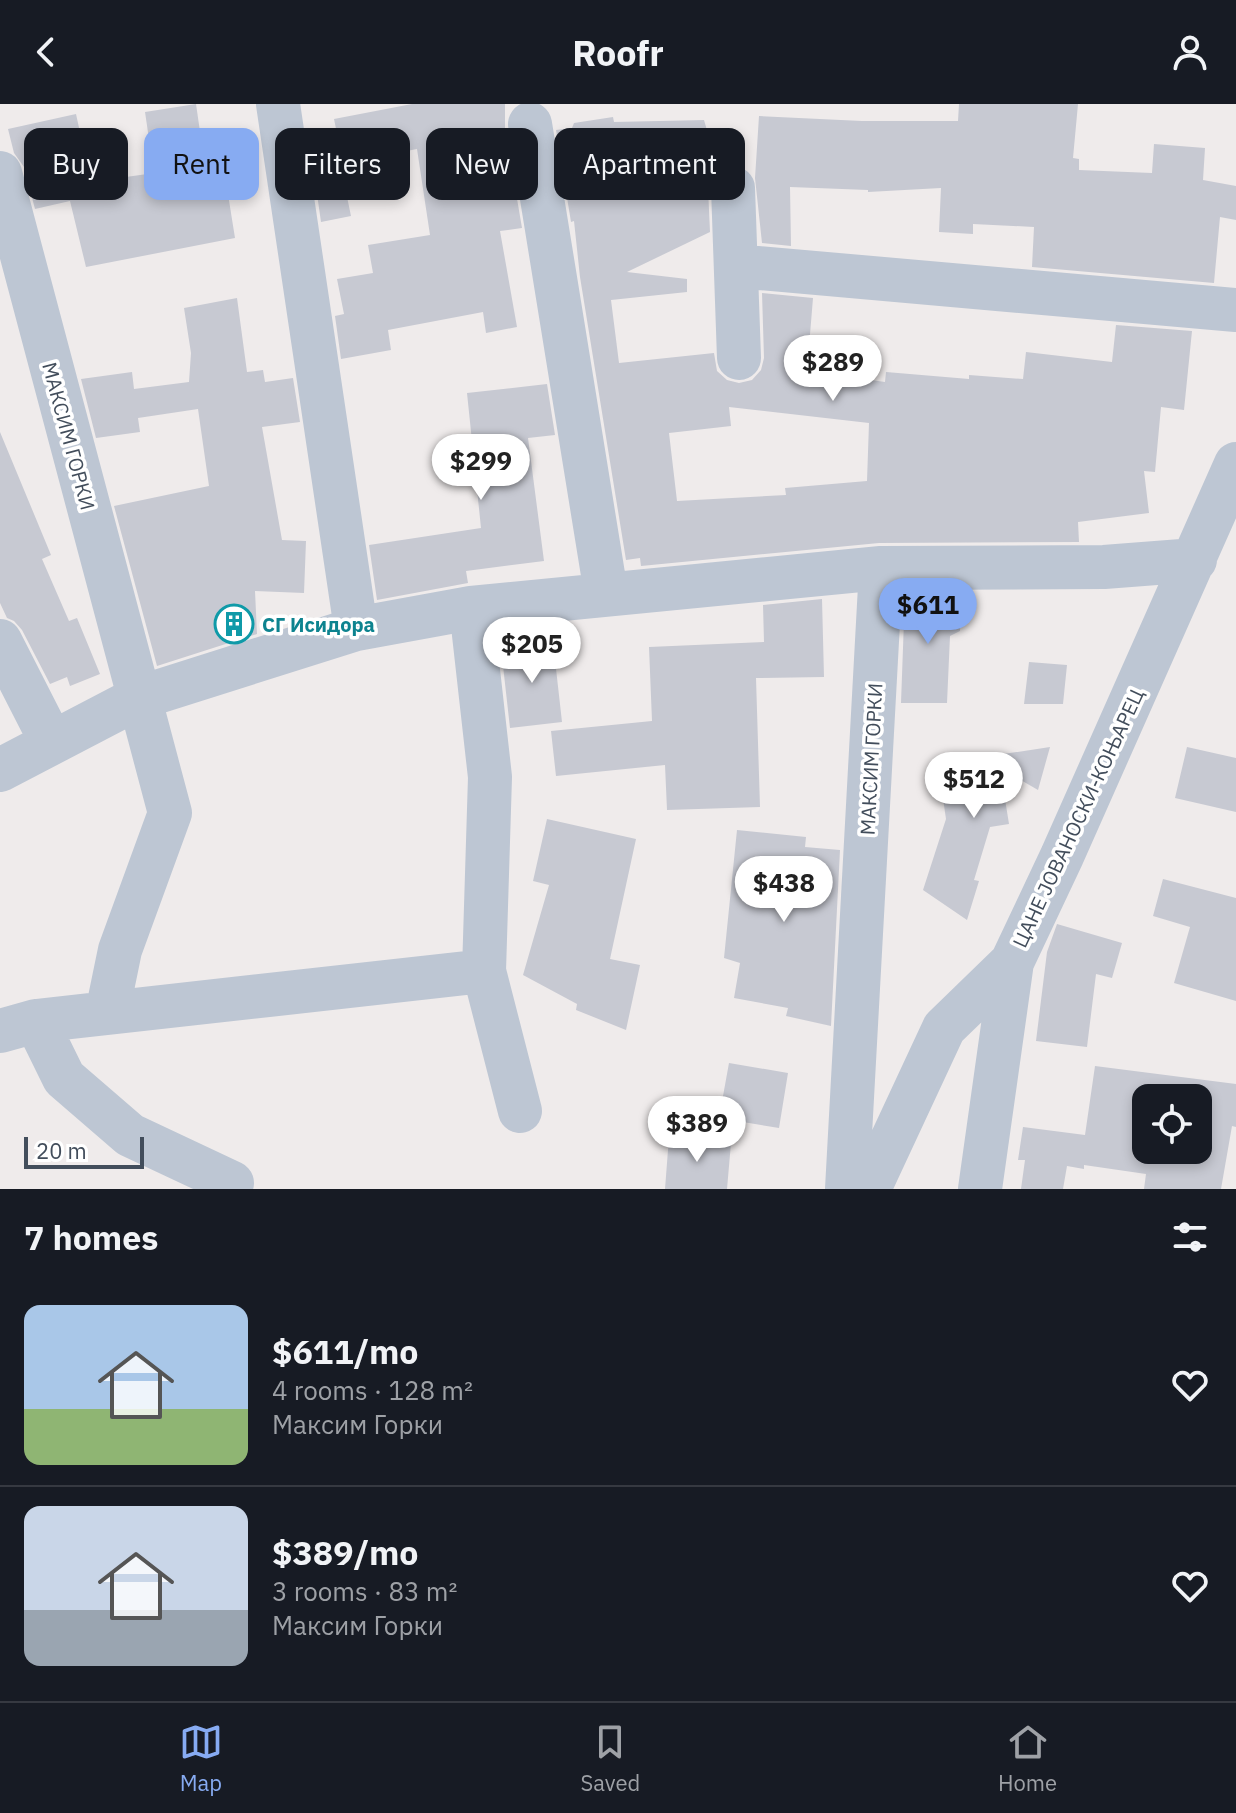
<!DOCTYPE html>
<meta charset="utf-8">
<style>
body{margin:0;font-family:"IBM Plex Sans",sans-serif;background:#20242c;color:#f1f3f6;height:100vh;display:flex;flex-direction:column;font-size:30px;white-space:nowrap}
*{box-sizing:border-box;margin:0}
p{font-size:26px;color:#9ea1a6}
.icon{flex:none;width:44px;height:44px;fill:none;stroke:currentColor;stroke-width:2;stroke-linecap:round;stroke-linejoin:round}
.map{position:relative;height:1085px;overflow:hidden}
.drawer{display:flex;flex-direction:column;background:#171b24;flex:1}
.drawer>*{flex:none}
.hud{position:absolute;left:24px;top:24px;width:800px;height:72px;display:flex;gap:16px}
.buttons{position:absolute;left:1132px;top:980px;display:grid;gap:16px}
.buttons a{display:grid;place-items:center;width:80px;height:80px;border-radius:16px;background:#171b24;box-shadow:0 4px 12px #0003;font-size:40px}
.scale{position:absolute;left:24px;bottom:20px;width:120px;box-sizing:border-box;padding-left:8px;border:4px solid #424d5b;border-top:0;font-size:22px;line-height:28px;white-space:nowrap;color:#424d5b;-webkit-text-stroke:6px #fff;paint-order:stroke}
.price{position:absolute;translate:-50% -68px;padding:0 18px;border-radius:28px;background:#fff;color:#222;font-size:26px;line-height:52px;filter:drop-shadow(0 2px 4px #0008)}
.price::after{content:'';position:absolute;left:50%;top:48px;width:24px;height:18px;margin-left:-12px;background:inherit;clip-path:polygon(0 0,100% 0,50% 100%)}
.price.active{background:#87abf2;color:#111}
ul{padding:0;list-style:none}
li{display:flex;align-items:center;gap:24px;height:200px;padding:0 24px}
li+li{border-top:2px solid #363941}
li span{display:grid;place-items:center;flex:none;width:224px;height:160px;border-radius:16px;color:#555}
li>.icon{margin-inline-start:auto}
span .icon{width:96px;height:96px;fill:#fffc;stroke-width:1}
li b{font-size:34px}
h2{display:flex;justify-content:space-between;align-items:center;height:96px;padding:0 24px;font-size:34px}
.pill{padding:0 28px;border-radius:16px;background:#171b24;box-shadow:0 4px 12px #0003;font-size:28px;line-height:72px}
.pill.active{background:#87abf2;color:#111}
header{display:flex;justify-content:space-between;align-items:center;height:104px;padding:0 24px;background:#171b24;font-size:36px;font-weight:700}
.tab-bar{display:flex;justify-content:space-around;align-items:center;height:112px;border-top:2px solid #363941;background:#171b24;font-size:22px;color:#9ea1a6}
.tab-bar a{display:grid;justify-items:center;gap:4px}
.tab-bar .active{color:#87abf2}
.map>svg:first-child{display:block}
.building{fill:#c7c9d2;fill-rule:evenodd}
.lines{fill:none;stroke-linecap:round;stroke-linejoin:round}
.minor{stroke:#bdc6d3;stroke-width:44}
.labels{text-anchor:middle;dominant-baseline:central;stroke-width:7;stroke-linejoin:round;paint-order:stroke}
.street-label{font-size:20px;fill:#424d5b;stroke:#fff}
.culture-label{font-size:20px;font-weight:bold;fill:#0d838f;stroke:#fff;text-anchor:start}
</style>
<header><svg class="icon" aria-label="back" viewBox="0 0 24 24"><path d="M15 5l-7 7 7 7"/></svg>Roofr<svg class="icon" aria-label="person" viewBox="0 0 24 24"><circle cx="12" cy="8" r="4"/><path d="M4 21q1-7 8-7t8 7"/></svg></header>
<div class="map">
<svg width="1236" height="1085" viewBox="0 0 1236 1085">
<rect width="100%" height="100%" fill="#efebeb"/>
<path class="building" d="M 196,0 L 205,62 L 223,59 L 235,134 L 86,163 L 70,97 L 35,105 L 24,63 L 14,49 L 8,25 L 76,10 L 91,78 L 154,69 L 145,8 Z
M 412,0 L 505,0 L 505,24 L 522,124 L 500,127 L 517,223 L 486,229 L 483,208 L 388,226 L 391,246 L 341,255 L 335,212 L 344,210 L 337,175 L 373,169 L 368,141 L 430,131 L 417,45 L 343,59 L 334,15 Z
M 959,0 L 1078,0 L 1073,54 L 1079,55 L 1079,66 L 1152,69 L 1154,40 L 1205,44 L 1203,76 L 1236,82 L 1236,116 L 1220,113 L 1214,179 L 1032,163 L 1034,123 L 973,120 L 973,130 L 939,128 L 941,84 L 868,88 L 868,86 L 790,83 L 791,142 L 762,139 L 755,74 L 759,12 L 862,17 L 958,17 Z
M 613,13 L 614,18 L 704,16 L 718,64 L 711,73 L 708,84 L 710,128 L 627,168 L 687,175 L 687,188 L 611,196 L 619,259 L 714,249 L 717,267 L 727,276 L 739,279 L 752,276 L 761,266 L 764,254 L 762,189 L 813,194 L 807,267 L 885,278 L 886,268 L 969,275 L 969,271 L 1023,275 L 1026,248 L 1112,258 L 1116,221 L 1192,227 L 1184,306 L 1161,303 L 1155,368 L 1144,367 L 1149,409 L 1078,418 L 1079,438 L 879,439 L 641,462 L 640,454 L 626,456 L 580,173 L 574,117 L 571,118 L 556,26 L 572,24 L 574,19 ZM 729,303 L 869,319 L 867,377 L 785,384 L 786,391 L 677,397 L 669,329 L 731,322 Z
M 341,64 L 351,112 L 321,118 L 314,69 Z
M 237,194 L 247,268 L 263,266 L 265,278 L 293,274 L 300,318 L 262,323 L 282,436 L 306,437 L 304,489 L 255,487 L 257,530 L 157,562 L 114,402 L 209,382 L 198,305 L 138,314 L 140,328 L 96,334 L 81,275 L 132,268 L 134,285 L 189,278 L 191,249 L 184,204 Z
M 547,280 L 555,331 L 528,334 L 544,457 L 466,467 L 468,479 L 377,496 L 369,441 L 481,424 L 467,289 Z
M 0,328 L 51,451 L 42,455 L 69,517 L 77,514 L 100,570 L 70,582 L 67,573 L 50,580 L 22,526 L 14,517 L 7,514 L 0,499 Z
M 905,489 L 952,489 L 952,496 L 961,499 L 960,527 L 950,532 L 947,599 L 901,599 Z
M 822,495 L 824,573 L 756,574 L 760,703 L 667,706 L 665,661 L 556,672 L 551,627 L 652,617 L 649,543 L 764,538 L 763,501 Z
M 553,538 L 562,618 L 510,624 L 501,544 Z
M 1029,558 L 1067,561 L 1063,600 L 1024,600 Z
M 1050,643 L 1038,686 L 1000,664 L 1009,720 L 990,723 L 974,776 L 979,777 L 967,816 L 923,786 L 946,715 L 938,660 Z
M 1187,643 L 1236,654 L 1236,708 L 1175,694 Z
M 547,715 L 636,735 L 610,855 L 640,861 L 626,926 L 576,906 L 577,900 L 523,871 L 549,781 L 533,777 Z
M 737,726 L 806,733 L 805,743 L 840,746 L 831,922 L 786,912 L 788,904 L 734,894 L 740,859 L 724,854 Z
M 1163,775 L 1236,794 L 1236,897 L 1174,879 L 1190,823 L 1153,812 Z
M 1057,820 L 1122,839 L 1112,874 L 1096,870 L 1087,943 L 1036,937 L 1047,848 Z
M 729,959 L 788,969 L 779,1024 L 719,1014 Z
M 1095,962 L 1236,980 L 1236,1023 L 1232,1022 L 1221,1085 L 1144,1085 L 1146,1070 L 1084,1061 L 1084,1065 L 1067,1062 L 1063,1085 L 1021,1085 L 1025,1056 L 1018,1056 L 1023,1023 L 1085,1031 ZM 1146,994 L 1198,994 L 1198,1046 L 1146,1046 Z
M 669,1033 L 731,1039 L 727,1085 L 665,1085 Z"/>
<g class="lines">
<path class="minor" d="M 278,0 L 356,525
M 530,20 L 606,489
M 0,69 L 170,709 L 120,846 L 107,909
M 733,84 L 739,254
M 736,162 L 1236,206
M 471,504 L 490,673 L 484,867 L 520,1007
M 0,537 L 52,639
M 0,666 L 138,594 L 356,525 L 471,504 L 881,464 L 1104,463 L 1195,456
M 36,917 L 64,974 L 130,1031 L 232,1079
M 0,927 L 36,917 L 484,867
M 847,1085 L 881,464
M 869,1085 L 944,924 L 1012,858
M 980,1085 L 1012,858 L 1062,752 L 1236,360"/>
</g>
<defs>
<g id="building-ring" transform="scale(2)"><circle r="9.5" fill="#fff" stroke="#0f9aa8" stroke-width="1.5"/><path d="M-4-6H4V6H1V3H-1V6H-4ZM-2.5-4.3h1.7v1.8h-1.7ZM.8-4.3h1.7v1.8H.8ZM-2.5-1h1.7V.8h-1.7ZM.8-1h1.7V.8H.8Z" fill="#0f9aa8"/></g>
</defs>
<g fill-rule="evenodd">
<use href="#building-ring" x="234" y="520"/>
</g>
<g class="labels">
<g class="street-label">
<text transform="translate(69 332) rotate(75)">МАКСИМ ГОРКИ</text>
<text transform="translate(871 655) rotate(-87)">МАКСИМ ГОРКИ</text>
<text transform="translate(1078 714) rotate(-65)">ЦАНЕ ЈОВАНОСКИ-КОЊАРЕЦ</text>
</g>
<g class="culture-label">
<text x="262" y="520">СГ Исидора</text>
</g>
</g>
</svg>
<div class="buttons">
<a><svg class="icon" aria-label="locate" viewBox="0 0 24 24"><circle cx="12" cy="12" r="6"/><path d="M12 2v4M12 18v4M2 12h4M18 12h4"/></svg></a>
</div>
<div class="scale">20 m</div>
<b class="price" style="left:833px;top:299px">$289</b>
<b class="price" style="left:481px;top:398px">$299</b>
<b class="price active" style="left:928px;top:542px">$611</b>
<b class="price" style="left:532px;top:581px">$205</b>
<b class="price" style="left:974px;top:716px">$512</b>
<b class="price" style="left:784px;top:820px">$438</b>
<b class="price" style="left:697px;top:1060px">$389</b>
<div class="hud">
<a class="pill">Buy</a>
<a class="pill active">Rent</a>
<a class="pill">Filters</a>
<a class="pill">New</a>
<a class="pill">Apartment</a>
</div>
</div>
<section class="drawer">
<h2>7 homes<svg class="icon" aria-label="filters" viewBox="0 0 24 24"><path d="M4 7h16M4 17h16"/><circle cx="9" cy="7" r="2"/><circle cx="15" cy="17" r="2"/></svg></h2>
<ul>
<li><span style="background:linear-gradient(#a9c7e8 65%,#8fb573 0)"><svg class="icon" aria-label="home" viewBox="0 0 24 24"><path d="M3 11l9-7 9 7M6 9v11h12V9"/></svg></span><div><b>$611/mo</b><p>4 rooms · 128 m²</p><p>Максим Горки</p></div><svg class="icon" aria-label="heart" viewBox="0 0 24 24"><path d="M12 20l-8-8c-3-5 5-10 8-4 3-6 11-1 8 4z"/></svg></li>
<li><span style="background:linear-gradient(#c9d6e8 65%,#9aa5b1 0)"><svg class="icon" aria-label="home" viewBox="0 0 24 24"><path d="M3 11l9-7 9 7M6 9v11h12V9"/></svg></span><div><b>$389/mo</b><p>3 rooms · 83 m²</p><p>Максим Горки</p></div><svg class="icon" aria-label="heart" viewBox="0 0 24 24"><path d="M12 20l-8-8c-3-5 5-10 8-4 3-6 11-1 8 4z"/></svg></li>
</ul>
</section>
<nav class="tab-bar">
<a class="active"><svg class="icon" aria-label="map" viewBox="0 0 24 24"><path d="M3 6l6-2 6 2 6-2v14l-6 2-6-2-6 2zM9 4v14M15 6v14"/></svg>Map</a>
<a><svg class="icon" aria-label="saved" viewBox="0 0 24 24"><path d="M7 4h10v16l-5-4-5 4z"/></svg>Saved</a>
<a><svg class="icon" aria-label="home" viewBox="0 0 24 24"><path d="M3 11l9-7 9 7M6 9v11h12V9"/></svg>Home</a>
</nav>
